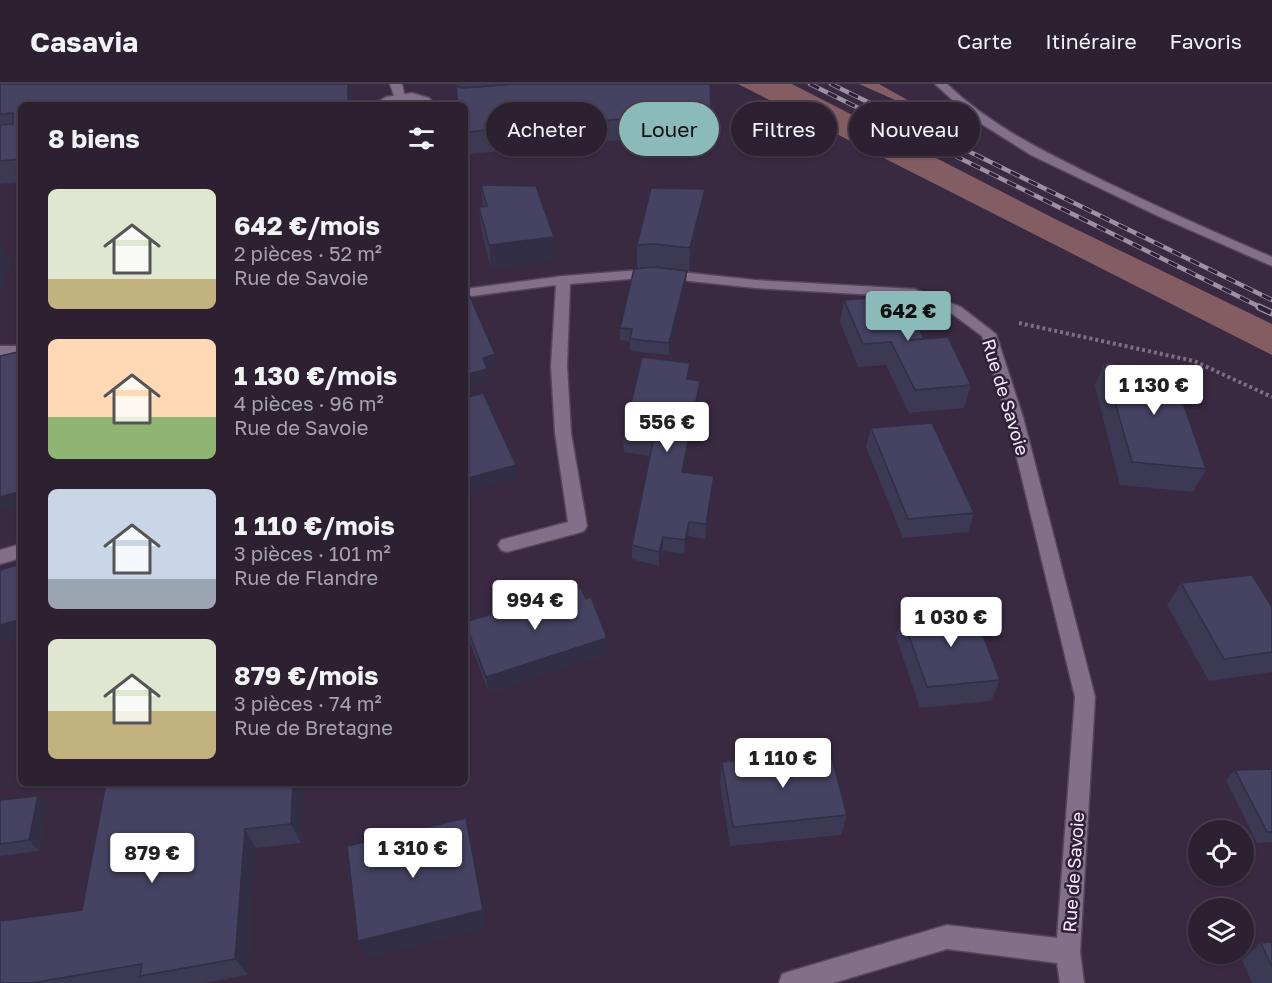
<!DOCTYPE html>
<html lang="fr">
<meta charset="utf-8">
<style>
body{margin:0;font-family:"Golos Text",sans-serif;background:#382d3d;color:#f1f3f6;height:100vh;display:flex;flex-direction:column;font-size:22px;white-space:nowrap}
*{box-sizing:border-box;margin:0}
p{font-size:20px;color:#a6a3ab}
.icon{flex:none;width:33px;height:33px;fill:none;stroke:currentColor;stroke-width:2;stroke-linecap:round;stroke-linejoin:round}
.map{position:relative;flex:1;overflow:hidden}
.sheet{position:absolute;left:18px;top:18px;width:450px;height:684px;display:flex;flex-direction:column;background:#2c2031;border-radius:9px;box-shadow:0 2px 4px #0004,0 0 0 2px #483e4d}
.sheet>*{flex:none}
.banner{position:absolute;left:486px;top:18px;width:570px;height:54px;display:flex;gap:12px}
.tools{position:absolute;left:1188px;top:736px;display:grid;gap:12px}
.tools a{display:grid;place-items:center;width:66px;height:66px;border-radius:50%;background:#2c2031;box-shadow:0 2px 4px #0004,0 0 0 2px #483e4d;font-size:30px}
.price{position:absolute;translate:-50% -51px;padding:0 14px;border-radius:6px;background:#fff;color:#222;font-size:20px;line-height:39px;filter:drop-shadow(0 2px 3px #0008)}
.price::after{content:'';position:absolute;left:50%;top:36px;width:18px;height:14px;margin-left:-9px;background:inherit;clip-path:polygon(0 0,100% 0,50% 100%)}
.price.on{background:#8bbbb9;color:#111}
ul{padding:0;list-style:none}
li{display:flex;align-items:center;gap:18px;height:150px;padding:0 30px}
li span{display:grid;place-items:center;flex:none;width:168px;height:120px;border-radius:9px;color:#555}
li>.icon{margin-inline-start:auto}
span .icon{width:72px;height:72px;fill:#fffc;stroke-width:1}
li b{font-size:26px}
h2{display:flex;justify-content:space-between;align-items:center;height:72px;padding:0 30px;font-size:26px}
.tag{padding:0 21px;border-radius:27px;background:#2c2031;box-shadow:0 2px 4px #0004,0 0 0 2px #483e4d;font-size:21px;line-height:54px}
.tag.on{background:#8bbbb9;color:#111}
header{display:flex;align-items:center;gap:36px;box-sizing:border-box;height:84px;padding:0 30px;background:#2c2031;border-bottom:2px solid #483e4d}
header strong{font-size:28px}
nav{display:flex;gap:33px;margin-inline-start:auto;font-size:21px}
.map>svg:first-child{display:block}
.forest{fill:#845d62}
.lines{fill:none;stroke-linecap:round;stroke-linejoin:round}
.lane-casing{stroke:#55475a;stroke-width:3}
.street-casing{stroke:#55475a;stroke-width:3}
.secondary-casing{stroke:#55475a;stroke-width:3}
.path{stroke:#7d6f83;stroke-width:4;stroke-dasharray:3 3;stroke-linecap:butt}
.lane{fill:#826f8a;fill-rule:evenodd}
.street{fill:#826f8a;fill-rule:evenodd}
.secondary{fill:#826f8a;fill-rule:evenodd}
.rail-far1-casing{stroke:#9d91a3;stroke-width:4.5}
.rail-casing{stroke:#9d91a3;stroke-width:7}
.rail-far1{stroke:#302037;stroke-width:3;stroke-dasharray:10;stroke-linecap:butt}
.rail{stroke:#302037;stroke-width:4.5;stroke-dasharray:13;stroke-linecap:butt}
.wall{fill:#3c3954}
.shaded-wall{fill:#312e45}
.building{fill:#464262;stroke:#312e45;stroke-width:1.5}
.labels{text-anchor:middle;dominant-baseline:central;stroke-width:5;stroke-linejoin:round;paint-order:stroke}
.street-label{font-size:18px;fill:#f8eefd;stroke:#302037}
</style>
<header>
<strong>Casavia</strong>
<nav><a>Carte</a><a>Itinéraire</a><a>Favoris</a></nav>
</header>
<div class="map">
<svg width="1272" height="899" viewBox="0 0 1272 899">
<rect width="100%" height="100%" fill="#3a2a41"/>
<path class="forest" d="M 738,0 L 792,0 L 1057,136 L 1272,240 L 1272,271 Z
M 859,0 L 879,0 L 954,42 Z"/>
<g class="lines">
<g class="lane-casing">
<path id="lane" d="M 390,0 L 402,0 L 405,13 L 403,15 L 395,15 Z"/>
</g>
<g class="street-casing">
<path id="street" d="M 412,9 L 429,14 L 436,21 C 425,21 417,16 407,16 C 395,16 385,21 372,21 L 386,13 Z
M 482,16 L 486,17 L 486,21 L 465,24 L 465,21 L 445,21 L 451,18 Z
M 653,185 L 755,196 L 914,205 L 961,223 L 996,250 L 1023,333 L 1095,613 L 1080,868 L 1084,899 L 1060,899 L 1057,879 L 947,865 L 833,899 L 779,899 L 782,890 L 791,887 L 947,841 L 1057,854 L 1075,613 L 1007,333 L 982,252 L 951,229 L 912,213 L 755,204 L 653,193 L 570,200 L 567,282 L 571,349 L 587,442 L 584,447 L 578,449 L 507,468 L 501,466 L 498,461 L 501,456 L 568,438 L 555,349 L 551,282 L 556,201 L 465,213 L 465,205 L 563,192 Z
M 0,262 L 21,262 L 21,272 L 0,272 Z
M 21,460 L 21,474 L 0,480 L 0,466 Z"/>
</g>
<g class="secondary-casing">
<path id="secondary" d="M 935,0 L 947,0 C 993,44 1049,70 1106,98 C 1160,124 1216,149 1272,173 L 1272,182 L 1158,132 L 1031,71 L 972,34 Z"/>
</g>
<path class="path" d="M 1019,239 L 1194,277 L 1272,313"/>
<use href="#lane" class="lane"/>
<use href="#street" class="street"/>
<use href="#secondary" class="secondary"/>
<g class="rail-far1-casing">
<path id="rail-far1" d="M 810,0 L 1262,224
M 831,0 L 1272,216"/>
</g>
<g class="rail-casing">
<path id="rail" d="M 1259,223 L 1272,229"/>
</g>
<use href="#rail-far1" class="rail-far1"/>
<use href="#rail" class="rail"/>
</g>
<path class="wall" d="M 0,0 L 21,21 L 21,98 L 0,100 Z
M 456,0 L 710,0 L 711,22 L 710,43 L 633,50 L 633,55 L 468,70 L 467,66 L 465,66 L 465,21 L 458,21 Z
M 481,101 L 555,176 L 491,184 L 481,145 L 479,123 L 483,122 Z
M 704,128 L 689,187 L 653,183 L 637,184 L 637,161 Z
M 686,199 L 669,271 L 630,267 L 630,257 L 620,256 L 620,244 Z
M 844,216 L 924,255 L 971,301 L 964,324 L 909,329 L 886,281 L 858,283 L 840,238 Z
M 1104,279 L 1206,385 L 1193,408 L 1120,401 L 1095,302 Z
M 689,296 L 699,311 L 684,388 L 714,392 L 713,406 L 705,455 L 688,452 L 684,470 L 663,467 L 659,482 L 632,475 L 632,461 L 650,372 L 624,368 L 623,354 Z
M 871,344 L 974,429 L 968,448 L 903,454 L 866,363 Z
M 1181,499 L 1272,523 L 1272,588 L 1209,597 L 1167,521 Z
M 902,532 L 1000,596 L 991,617 L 920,624 L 896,553 Z
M 465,538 L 607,554 L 607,570 L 489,609 L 469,555 Z
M 722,678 L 847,731 L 841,751 L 730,762 L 720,699 Z
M 1272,685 L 1272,758 L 1257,759 L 1226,696 L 1235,686 Z
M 304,699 L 301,759 L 256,764 L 248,891 L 205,899 L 0,899 L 82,826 Z
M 0,716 L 48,722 L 39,767 L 0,772 Z
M 1272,858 L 1272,899 L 1252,899 L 1242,876 L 1261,859 Z"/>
<path class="shaded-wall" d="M 348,0 L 353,0 L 353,21 L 348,21 Z
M 705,105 L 704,128 L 689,187 L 690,164 Z
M 554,153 L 555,176 L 491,184 L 489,161 Z
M 0,159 L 10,179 L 0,215 Z
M 687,187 L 686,199 L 669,271 L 669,259 Z
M 18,268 L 21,273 L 21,309 Z
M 495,270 L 497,282 L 484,286 L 483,274 Z
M 487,285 L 488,298 L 465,303 L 465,291 Z
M 700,297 L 699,311 L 682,402 L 682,388 Z
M 516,381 L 518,393 L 465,408 L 465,395 Z
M 714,392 L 713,406 L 705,455 L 706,440 Z
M 21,407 L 21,421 L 0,427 L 0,413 Z
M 689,438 L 688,452 L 684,470 L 685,456 Z
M 663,453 L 663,467 L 659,482 L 659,468 Z
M 21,535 L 21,553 L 0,559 L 0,541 Z
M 607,554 L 607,570 L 489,609 L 486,593 Z
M 293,699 L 304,699 L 301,759 L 291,740 Z
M 38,712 L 48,722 L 39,767 L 29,756 Z
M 466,734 L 471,754 L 487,844 L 367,875 L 358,857 Z
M 245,745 L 256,764 L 248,891 L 235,875 Z"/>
<path class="building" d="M 0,0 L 348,0 L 348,21 L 21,21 L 21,75 L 0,77 L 0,41 L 13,40 L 13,29 L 0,30 Z
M 515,0 L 710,0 L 711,22 L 631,29 L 633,34 L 465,48 L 465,21 L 458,21 L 456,2 L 463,4 Z
M 481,101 L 536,102 L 554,153 L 489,161 L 479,123 L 487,122 Z
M 651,104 L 705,105 L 690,164 L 654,160 L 637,161 Z
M 653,183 L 687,187 L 669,259 L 630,255 L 632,245 L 620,244 L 634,185 Z
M 468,208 L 495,270 L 483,274 L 487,285 L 465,291 L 465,209 Z
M 902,212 L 924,255 L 909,256 L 948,253 L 971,301 L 915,306 L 891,258 L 863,260 L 844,216 Z
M 18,268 L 21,309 L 21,407 L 0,413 L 0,272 Z
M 642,273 L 690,279 L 687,295 L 700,297 L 682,388 L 714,392 L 706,440 L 689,438 L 685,456 L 663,453 L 659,468 L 632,461 L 653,357 L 623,354 Z
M 1104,279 L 1171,284 L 1206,385 L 1132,378 Z
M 483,309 L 516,381 L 465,395 L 465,314 Z
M 932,339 L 974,429 L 908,435 L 871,344 Z
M 21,480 L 21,535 L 0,541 L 0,486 Z
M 1252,491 L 1272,523 L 1272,568 L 1224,575 L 1181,499 Z
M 581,504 L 586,515 L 591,513 L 607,554 L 486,593 L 465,538 Z
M 973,525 L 1000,596 L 927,603 L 902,532 Z
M 830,667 L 847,731 L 733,743 L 722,678 Z
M 1272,685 L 1272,748 L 1267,748 L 1235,686 Z
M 106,699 L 293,699 L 291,740 L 245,745 L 235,875 L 140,892 L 142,880 L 32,899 L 0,899 L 0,837 L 82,826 Z
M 38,712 L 29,756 L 0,760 L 0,716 Z
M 466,734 L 483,826 L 358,857 L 347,762 Z
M 1272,858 L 1272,883 L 1261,859 Z"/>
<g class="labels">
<g class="street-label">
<text transform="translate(1006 313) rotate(73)">Rue de Savoie</text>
<text transform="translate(1073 788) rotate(-86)">Rue de Savoie</text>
</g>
</g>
</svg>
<div class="tools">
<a><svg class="icon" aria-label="locate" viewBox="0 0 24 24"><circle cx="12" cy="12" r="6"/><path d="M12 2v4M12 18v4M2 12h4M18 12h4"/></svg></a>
<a><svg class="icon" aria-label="layers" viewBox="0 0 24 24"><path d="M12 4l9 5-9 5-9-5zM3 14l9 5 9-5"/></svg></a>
</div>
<b class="price on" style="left:908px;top:258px">642 €</b>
<b class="price" style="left:1154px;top:332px">1 130 €</b>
<b class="price" style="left:667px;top:369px">556 €</b>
<b class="price" style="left:535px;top:547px">994 €</b>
<b class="price" style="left:951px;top:564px">1 030 €</b>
<b class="price" style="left:783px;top:705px">1 110 €</b>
<b class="price" style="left:413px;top:795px">1 310 €</b>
<b class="price" style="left:152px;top:800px">879 €</b>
<div class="banner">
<a class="tag">Acheter</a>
<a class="tag on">Louer</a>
<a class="tag">Filtres</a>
<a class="tag">Nouveau</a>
</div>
<section class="sheet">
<h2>8 biens<svg class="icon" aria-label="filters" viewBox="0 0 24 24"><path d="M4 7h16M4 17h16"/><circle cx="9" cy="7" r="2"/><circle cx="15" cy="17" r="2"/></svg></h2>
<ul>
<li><span style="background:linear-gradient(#dfe7d0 75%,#c2b280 0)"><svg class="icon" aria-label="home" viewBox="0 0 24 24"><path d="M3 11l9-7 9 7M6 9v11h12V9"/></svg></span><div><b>642 €/mois</b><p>2 pièces · 52 m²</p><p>Rue de Savoie</p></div></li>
<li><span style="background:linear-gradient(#ffd9b3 65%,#8fb573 0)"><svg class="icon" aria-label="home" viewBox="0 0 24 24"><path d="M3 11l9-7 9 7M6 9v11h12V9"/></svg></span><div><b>1 130 €/mois</b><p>4 pièces · 96 m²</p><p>Rue de Savoie</p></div></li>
<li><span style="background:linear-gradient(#c9d6e8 75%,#9aa5b1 0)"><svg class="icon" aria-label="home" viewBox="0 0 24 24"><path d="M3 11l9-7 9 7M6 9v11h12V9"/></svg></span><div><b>1 110 €/mois</b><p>3 pièces · 101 m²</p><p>Rue de Flandre</p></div></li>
<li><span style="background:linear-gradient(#dfe7d0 60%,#c2b280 0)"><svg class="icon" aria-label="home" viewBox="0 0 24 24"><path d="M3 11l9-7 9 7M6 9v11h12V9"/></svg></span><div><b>879 €/mois</b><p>3 pièces · 74 m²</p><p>Rue de Bretagne</p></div></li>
</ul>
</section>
</div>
